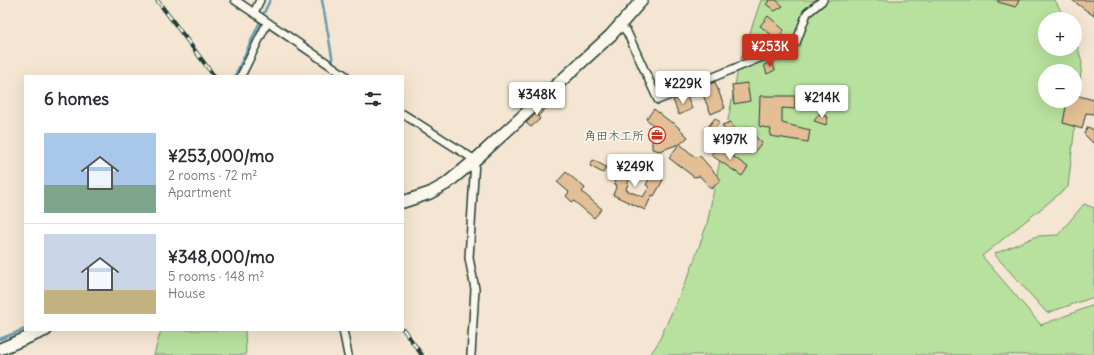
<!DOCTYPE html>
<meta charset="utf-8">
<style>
body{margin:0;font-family:Delius,"Klee One",sans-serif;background:#f7f7f7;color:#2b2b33;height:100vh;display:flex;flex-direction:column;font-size:15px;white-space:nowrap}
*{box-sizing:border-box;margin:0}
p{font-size:13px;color:#7c7c81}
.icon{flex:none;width:22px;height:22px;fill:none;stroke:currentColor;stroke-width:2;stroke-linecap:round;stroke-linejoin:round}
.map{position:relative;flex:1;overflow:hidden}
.sheet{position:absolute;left:24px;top:75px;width:380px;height:256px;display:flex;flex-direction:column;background:#fff;border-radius:0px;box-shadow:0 4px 16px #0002}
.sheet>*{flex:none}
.fabs{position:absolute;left:1038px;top:12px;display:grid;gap:8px}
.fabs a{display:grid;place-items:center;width:44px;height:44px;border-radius:50%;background:#fff;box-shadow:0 4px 16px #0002;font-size:20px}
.price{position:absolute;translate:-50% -34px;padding:0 9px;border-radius:4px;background:#fff;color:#222;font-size:13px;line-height:26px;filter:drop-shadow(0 1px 2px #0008)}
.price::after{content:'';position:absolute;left:50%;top:24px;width:12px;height:9px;margin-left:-6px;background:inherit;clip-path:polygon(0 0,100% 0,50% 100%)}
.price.current{background:#c8321e;color:#fff}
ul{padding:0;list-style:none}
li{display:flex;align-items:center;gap:12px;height:100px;padding:0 20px}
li+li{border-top:1px solid #e1e1e2}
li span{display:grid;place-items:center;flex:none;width:112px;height:80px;border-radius:0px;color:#555}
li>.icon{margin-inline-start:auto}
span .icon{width:48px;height:48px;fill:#fffc;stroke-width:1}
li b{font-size:17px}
h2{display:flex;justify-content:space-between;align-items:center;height:48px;padding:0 20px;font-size:17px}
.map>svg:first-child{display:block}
.green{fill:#b8e19e;stroke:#6c8f69;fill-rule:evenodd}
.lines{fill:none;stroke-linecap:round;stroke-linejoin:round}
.stream{stroke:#6a9bad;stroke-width:2.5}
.building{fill:#e4bf95;stroke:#1f3d34}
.street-casing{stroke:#1f3d34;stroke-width:10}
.secondary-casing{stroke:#1f3d34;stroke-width:14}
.street{stroke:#fbf7ec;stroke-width:7}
.secondary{stroke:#fbf7ec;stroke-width:11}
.rail-casing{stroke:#1f3d34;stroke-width:4}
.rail{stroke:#fbf7ec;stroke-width:2.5;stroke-dasharray:8;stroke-linecap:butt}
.labels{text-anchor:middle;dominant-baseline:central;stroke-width:3.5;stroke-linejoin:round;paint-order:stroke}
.poi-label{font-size:12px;fill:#1f3d34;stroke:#fbf7ec;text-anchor:end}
</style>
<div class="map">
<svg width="1094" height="355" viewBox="0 0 1094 355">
<rect width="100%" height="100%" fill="#f4e6d2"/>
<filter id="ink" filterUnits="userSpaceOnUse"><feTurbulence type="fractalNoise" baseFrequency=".025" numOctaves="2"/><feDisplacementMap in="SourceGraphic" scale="8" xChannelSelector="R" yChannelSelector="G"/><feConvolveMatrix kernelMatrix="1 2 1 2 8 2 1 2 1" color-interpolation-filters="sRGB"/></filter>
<g filter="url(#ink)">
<path class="green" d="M 761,0 L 1055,0 L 1065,19 L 1045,19 L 1045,49 L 1075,49 L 1075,37 L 1082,63 L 1068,187 L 982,256 L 1041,325 L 1094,305 L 1094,355 L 650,355 L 658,343 L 690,272 L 707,224 L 739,65 ZM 1045,71 L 1075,71 L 1075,101 L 1045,101 Z
M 1084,204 L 1094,208 L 1094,297 L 1047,313 L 994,254 L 1037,236 L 1058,235 Z
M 161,330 L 245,330 L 246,355 L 154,355 Z"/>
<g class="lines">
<path class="stream" d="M 322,0 L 333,62
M 235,76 L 270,0
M 0,339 L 25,329"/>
</g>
<path class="building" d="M 770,0 L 776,0 L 783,6 L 775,11 L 766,4 Z
M 998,0 L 1019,0 L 1016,7 L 998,2 Z
M 1072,0 L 1094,0 L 1094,16 Z
M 768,16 L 784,30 L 777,39 L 760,26 Z
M 772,61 L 775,70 L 767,74 L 764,65 Z
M 715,82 L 725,108 L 711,114 L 700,88 Z
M 747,83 L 750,101 L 734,104 L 732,85 Z
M 687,95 L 692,109 L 679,115 L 673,100 Z
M 1075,95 L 1094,100 L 1094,114 L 1086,113 L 1082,129 L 1063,123 L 1067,101 L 1075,101 Z
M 760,96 L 795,96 L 795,109 L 782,108 L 782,123 L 810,130 L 808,142 L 770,136 L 771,129 L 759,126 Z
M 549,101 L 551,103 L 538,116 L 540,119 L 531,127 L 526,123 Z
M 654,109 L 672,123 L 673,122 L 688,137 L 680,144 L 695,157 L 700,156 L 721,180 L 711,189 L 700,176 L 694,177 L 669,158 L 679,144 L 660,151 L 652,149 L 652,141 L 665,135 L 646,119 Z
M 819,114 L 828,117 L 826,125 L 814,121 Z
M 715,118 L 720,122 L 709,136 L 704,132 Z
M 731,122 L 738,138 L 729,136 L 722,125 Z
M 745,127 L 762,143 L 753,153 L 740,141 L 739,133 Z
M 1088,127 L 1094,130 L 1094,144 L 1084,134 Z
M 718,146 L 748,167 L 742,176 L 711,155 Z
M 593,160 L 606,167 L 603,173 L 590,166 Z
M 619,165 L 632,169 L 626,190 L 643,197 L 649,187 L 646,185 L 652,173 L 663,180 L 654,196 L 652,195 L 645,210 L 613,195 L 617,185 L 614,184 Z
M 566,172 L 585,188 L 582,192 L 602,209 L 594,218 L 574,201 L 572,202 L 566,196 L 569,192 L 557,182 Z"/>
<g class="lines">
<g class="street-casing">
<path id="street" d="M 235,0 L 346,76
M 254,13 L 260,0
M 620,25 L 627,32 L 658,100 L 796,43 L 807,13 L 823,0
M 241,76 L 267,23
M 403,114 L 475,160 L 469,258 L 475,289 L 471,355
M 343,330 L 348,355"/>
</g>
<g class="secondary-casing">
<path id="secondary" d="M 403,202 L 430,193 L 446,184 L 475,160 L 611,35 L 642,0
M 0,349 L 46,330"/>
</g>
<use href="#street" class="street"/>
<use href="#secondary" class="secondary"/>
<g class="rail-casing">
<path id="rail" d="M 157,0 L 214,76
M 403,329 L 422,355"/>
</g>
<use href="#rail" class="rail"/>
</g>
</g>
<defs>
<g id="office-ring" transform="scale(0.9)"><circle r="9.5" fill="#fbf7ec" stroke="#c8321e" stroke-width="1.5"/><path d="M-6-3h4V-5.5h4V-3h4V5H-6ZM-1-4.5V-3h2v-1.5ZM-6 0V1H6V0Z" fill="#c8321e"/></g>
</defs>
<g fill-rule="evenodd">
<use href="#office-ring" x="657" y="135"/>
</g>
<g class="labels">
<g class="poi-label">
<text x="644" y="135">角田木工所</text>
</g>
</g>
</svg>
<div class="fabs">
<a>+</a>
<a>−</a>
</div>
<b class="price current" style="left:770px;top:68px">¥253K</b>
<b class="price" style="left:683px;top:105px">¥229K</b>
<b class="price" style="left:537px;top:116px">¥348K</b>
<b class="price" style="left:822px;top:119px">¥214K</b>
<b class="price" style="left:730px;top:161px">¥197K</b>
<b class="price" style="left:635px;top:188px">¥249K</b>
<section class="sheet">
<h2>6 homes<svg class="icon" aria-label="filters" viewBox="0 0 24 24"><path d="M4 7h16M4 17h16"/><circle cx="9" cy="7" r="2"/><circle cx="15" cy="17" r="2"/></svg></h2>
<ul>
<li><span style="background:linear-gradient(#a9c7e8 65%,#7fa58c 0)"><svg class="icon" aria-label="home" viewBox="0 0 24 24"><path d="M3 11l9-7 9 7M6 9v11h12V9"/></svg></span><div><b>¥253,000/mo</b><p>2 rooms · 72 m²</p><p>Apartment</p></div></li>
<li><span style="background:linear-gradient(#c9d6e8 70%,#c2b280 0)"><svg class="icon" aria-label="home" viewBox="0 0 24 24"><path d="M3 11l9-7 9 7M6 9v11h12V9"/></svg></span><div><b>¥348,000/mo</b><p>5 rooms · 148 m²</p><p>House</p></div></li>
</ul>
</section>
</div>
